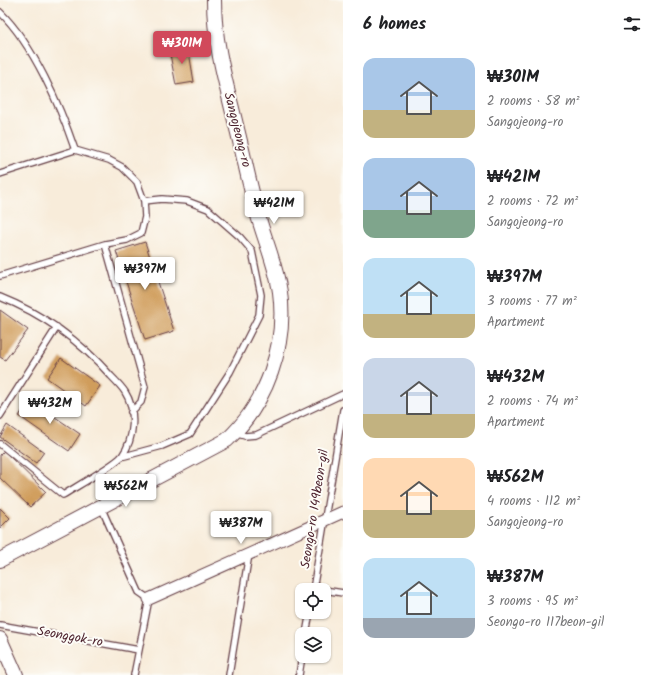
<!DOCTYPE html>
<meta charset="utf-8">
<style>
body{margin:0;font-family:Kalam,sans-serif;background:#f6f6f6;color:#202124;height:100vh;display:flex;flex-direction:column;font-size:15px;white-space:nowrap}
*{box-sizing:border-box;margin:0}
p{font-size:13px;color:#757577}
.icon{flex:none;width:22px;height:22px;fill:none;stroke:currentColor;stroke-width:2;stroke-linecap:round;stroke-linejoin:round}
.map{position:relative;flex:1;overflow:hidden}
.sheet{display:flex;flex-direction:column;background:#fff;width:320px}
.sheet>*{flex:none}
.tools{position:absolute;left:295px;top:583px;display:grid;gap:8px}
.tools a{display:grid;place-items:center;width:36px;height:36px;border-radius:8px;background:#fff;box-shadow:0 1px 3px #0004;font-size:20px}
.price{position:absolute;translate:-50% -34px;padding:0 9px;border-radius:4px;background:#fff;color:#222;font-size:13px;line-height:26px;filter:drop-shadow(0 1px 2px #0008)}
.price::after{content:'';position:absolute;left:50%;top:24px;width:12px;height:9px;margin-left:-6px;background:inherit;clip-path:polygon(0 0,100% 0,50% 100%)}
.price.current{background:#d1495b;color:#fff}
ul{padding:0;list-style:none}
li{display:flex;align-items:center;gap:12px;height:100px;padding:0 20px}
li span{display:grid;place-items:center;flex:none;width:112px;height:80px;border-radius:12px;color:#555}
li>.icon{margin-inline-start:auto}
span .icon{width:48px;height:48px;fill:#fffc;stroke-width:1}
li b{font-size:17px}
h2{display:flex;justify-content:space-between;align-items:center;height:48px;padding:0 20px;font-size:17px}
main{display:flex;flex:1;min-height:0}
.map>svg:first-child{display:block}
.building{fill:#d09d5c}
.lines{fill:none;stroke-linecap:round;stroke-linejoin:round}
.service-casing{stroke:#643e45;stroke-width:8}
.minor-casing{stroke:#643e45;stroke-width:13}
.tertiary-casing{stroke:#643e45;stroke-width:16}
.service{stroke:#fff;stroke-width:5.5}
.minor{stroke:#fff;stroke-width:11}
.tertiary{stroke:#fff;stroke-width:14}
.labels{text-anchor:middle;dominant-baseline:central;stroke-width:4;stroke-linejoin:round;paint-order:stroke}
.street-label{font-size:13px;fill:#4a1f2b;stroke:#fdfcf7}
</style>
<main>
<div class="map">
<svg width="343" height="675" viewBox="0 0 343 675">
<rect width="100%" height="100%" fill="#fdfcf7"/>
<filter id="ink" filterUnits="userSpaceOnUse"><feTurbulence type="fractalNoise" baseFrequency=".025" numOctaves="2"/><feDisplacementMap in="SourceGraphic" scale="8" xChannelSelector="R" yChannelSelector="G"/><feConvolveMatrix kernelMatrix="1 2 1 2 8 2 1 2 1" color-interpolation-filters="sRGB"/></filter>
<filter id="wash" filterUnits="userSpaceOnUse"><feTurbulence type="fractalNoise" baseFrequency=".012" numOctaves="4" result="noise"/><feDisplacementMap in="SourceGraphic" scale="16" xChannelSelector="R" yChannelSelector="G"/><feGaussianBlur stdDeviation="0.9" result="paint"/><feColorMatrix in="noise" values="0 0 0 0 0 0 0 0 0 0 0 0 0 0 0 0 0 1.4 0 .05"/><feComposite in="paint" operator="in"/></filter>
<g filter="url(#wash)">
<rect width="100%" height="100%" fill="#f8ecda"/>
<g id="blocks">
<path class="building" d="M 188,46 L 194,82 L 176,85 L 169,49 Z
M 145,242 L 174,331 L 145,340 L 116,251 Z
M 0,310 L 28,330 L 5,360 L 0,357 Z
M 61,358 L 100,386 L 86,406 L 47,378 Z
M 30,400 L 80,434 L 69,451 L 19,416 Z
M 7,425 L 44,452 L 36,463 L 0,437 Z
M 4,451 L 46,492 L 30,507 L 0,478 L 0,455 Z
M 0,508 L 10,518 L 0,528 Z"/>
</g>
</g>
<g filter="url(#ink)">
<use href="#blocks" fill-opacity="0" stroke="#643e45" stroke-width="1"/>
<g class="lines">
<g class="service-casing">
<path id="service" d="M 0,12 C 33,44 60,106 75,150
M 0,174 L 75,150 L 109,160 L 122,167 L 137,182 L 144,201 L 145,217 L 141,233 L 127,240 L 105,244 L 0,276
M 105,244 L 145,387 L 141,402 L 131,412
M 0,297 C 43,314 81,342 111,376 C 116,381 122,387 125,392 C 137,411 134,439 122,456 C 116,464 74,488 63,495 L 0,444
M 0,416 L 57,327
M 235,433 L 245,436 L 256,435 L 343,394
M 121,457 L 162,446 L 190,434 L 230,372 L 259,315 L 261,295 L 252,251 L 240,237 L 208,209 L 187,201 L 162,199 L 144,201
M 101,507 L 139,592 L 149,599 L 134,675
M 313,590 L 343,410
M 324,590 L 343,593
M 0,625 L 139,650
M 306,634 L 310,612
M 229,675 L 249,554
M 299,675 L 302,656"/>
</g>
<g class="minor-casing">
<path id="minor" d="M 149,599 L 343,512"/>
</g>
<g class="tertiary-casing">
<path id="tertiary" d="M 0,560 L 227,440 C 267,403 287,345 280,292 C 276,266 266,243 259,219 C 250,188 244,156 236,125 C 226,83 214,43 214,0
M 0,639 L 16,675"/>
</g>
<use href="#service" class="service"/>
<use href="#minor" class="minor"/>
<use href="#tertiary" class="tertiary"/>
</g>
</g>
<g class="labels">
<g class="street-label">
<text transform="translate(237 130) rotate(76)">Sangojeong-ro</text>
<text transform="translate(315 509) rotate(-81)">Seongo-ro 149beon-gil</text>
<text transform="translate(70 637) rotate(10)">Seonggok-ro</text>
</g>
</g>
</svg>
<div class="tools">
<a><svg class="icon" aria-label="locate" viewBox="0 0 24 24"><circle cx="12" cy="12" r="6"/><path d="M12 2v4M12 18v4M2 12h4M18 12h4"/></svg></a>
<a><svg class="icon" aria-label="layers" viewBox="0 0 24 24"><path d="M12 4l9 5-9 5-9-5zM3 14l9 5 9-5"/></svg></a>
</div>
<b class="price current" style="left:182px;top:65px">₩301M</b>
<b class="price" style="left:274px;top:225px">₩421M</b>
<b class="price" style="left:145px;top:291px">₩397M</b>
<b class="price" style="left:50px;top:425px">₩432M</b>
<b class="price" style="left:126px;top:508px">₩562M</b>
<b class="price" style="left:241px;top:545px">₩387M</b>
</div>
<section class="sheet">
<h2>6 homes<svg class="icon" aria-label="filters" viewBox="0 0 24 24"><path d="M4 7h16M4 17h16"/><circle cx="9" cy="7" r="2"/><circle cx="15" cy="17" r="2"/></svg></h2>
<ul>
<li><span style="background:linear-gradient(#a9c7e8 65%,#c2b280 0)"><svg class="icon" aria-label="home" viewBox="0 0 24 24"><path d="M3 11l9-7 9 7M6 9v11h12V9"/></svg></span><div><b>₩301M</b><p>2 rooms · 58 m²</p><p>Sangojeong-ro</p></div></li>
<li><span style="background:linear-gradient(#a9c7e8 65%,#7fa58c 0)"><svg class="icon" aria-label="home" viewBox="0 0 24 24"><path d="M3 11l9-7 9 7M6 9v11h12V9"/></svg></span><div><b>₩421M</b><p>2 rooms · 72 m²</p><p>Sangojeong-ro</p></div></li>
<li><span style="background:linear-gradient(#bfe0f5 70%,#c2b280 0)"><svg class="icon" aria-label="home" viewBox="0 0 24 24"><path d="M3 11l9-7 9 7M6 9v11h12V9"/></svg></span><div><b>₩397M</b><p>3 rooms · 77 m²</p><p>Apartment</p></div></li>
<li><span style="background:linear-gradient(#c9d6e8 70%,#c2b280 0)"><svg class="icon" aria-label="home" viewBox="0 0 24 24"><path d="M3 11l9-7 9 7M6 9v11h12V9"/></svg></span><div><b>₩432M</b><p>2 rooms · 74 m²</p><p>Apartment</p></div></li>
<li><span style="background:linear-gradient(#ffd9b3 65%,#c2b280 0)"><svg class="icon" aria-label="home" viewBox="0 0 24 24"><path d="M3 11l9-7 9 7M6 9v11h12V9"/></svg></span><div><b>₩562M</b><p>4 rooms · 112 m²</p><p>Sangojeong-ro</p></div></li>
<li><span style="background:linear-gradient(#bfe0f5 75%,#9aa5b1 0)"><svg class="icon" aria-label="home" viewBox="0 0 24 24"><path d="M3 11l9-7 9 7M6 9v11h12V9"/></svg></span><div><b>₩387M</b><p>3 rooms · 95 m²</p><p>Seongo-ro 117beon-gil</p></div></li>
</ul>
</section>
</main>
